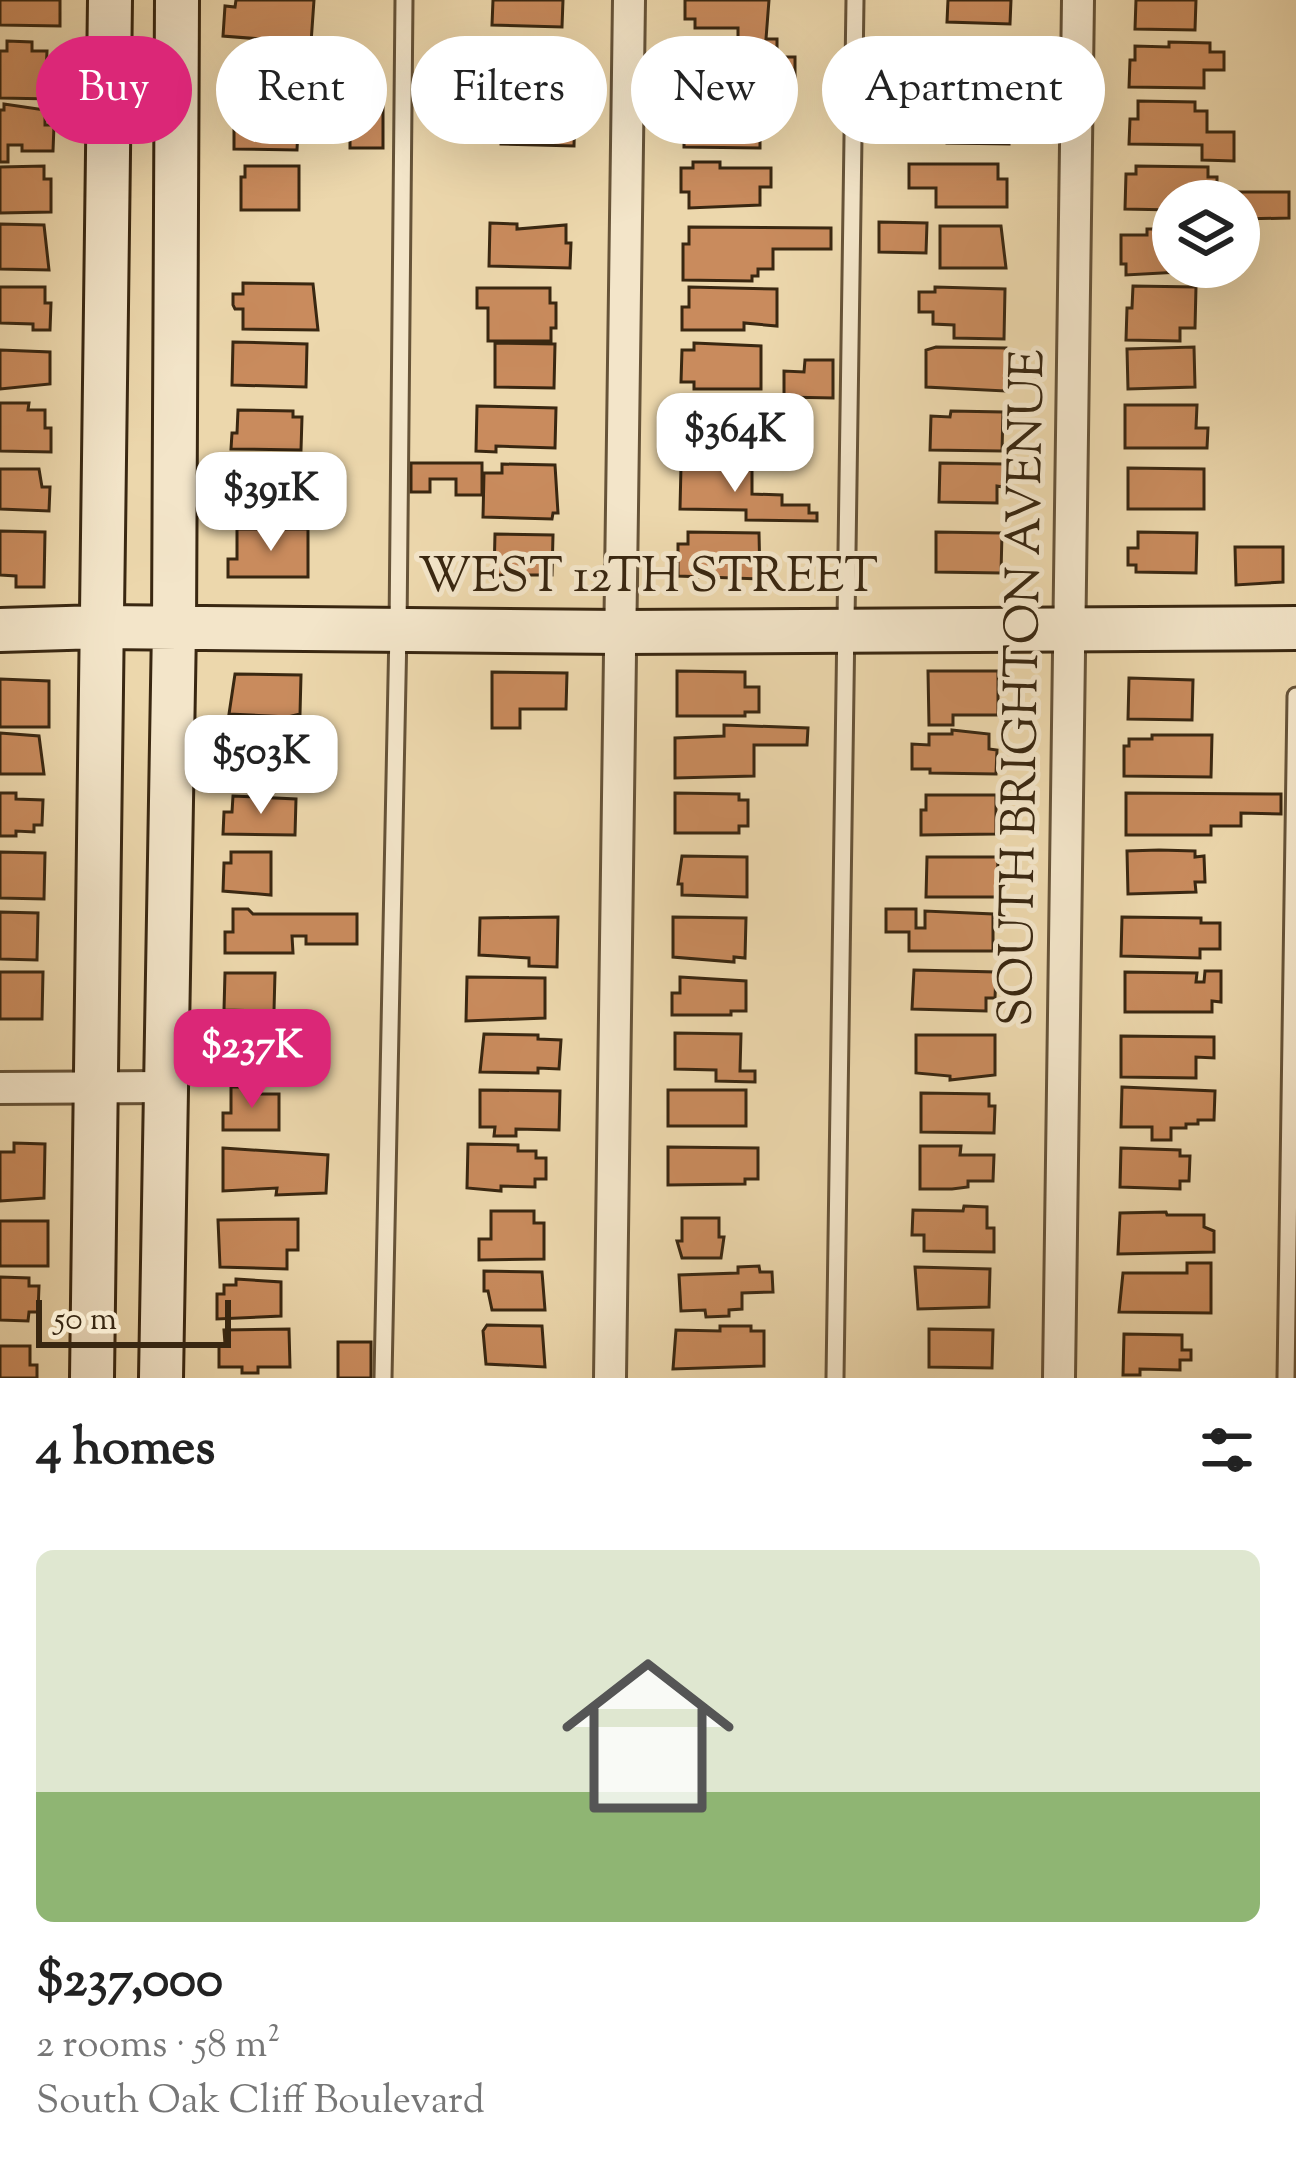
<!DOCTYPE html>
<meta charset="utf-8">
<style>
body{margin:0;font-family:"Sorts Mill Goudy",serif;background:#f6f6f6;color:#222;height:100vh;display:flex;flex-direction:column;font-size:45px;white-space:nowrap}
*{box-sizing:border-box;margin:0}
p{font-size:39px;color:#767676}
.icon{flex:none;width:66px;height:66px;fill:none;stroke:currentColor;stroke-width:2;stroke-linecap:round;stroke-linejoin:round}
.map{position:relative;height:1378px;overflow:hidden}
.drawer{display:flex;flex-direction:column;background:#fff;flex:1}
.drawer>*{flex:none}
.hud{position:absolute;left:36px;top:36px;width:1224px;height:108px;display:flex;gap:24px}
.fabs{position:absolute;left:1152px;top:180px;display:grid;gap:24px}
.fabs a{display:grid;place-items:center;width:108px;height:108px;border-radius:50%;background:#fff;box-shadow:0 12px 48px #0002;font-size:60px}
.scale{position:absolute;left:36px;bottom:30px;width:195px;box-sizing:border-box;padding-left:12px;border:6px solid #392711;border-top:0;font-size:33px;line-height:42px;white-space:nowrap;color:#392711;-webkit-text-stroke:9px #f3e5c9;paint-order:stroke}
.price{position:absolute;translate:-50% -102px;padding:0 27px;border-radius:24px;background:#fff;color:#222;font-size:39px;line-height:78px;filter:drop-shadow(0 3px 6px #0008)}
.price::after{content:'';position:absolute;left:50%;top:72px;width:36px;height:27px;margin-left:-18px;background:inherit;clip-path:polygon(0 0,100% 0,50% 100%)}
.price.selected{background:#db2777;color:#fff}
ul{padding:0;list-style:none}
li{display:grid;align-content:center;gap:24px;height:636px;padding:0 36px}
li+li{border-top:3px solid #e0e0e0}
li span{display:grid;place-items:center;height:372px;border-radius:18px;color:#555}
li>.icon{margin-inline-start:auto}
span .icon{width:216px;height:216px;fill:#fffc;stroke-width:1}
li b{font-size:51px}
h2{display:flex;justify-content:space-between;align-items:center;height:144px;padding:0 36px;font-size:51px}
.chip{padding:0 42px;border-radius:54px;background:#fff;box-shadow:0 12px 48px #0002;font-size:42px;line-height:108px}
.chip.selected{background:#db2777;color:#fff}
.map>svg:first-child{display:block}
.building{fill:#c98b5d;stroke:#392711;stroke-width:3}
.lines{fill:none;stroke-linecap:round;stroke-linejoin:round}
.lane-casing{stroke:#665338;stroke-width:21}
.street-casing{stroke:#665338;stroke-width:36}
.secondary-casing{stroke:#392711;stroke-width:48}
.lane{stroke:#f3e5c9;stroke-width:15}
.street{stroke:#f3e5c9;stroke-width:30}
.secondary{stroke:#f3e5c9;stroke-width:42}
.labels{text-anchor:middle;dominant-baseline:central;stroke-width:10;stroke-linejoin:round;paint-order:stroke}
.street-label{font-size:48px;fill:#392711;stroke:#f3e5c9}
</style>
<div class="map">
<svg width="1296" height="1378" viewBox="0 0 1296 1378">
<rect width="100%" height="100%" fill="#ecd7ac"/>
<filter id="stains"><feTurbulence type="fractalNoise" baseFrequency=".00167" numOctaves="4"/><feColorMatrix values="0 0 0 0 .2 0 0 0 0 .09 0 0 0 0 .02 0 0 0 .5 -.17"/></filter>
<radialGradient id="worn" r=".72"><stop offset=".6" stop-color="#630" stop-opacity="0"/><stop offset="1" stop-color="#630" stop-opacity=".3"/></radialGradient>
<path class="building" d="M 0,0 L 60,0 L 60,26 L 0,25 Z
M 236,0 L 314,0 L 311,43 L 223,36 L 225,6 L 235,7 Z
M 493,0 L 563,0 L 562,27 L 492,25 Z
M 685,0 L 769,0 L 766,39 L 777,39 L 777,57 L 795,57 L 795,82 L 782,82 L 782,93 L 693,90 L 693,51 L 738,51 L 738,28 L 695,28 L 695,19 L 685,19 Z
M 948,0 L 1011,0 L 1010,24 L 947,22 Z
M 1136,0 L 1196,0 L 1195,30 L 1135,29 Z
M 7,41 L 32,42 L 32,51 L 47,51 L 46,73 L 54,73 L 53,99 L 0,98 L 0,51 L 7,51 Z
M 1169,42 L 1210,43 L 1210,52 L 1224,52 L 1224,70 L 1204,70 L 1204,88 L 1129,87 L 1130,60 L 1135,60 L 1135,46 L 1169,47 Z
M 504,43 L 559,44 L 563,83 L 505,82 L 505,77 L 494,77 L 494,64 L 504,64 Z
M 930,43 L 961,44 L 961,49 L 1006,51 L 1005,67 L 1011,67 L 1010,87 L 929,85 Z
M 241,58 L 306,60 L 305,101 L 234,99 L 235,62 L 241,62 Z
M 947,100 L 999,101 L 999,114 L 1009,114 L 1009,144 L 947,143 Z
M 1138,101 L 1195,102 L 1195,111 L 1207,111 L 1207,132 L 1234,132 L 1234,161 L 1202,160 L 1202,145 L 1129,144 L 1130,119 L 1138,119 Z
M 501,103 L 575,104 L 574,146 L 501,144 Z
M 4,104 L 45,110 L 45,125 L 54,125 L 53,151 L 22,151 L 22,145 L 8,145 L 8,162 L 0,162 L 0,110 L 4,110 Z
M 350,104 L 383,104 L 383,148 L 350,148 Z
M 697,107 L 760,109 L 760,148 L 684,147 L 684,116 L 697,116 Z
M 247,109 L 305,110 L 305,129 L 298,128 L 297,150 L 234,149 L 234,125 L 247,125 Z
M 693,162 L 720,162 L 720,168 L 771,168 L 771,187 L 760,187 L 760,205 L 689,208 L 689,192 L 681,192 L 681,168 L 693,168 Z
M 909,164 L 998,164 L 998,179 L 1007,179 L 1007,207 L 936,207 L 936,188 L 909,188 Z
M 44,166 L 44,179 L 51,179 L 51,212 L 0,213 L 0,167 Z
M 245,166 L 299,166 L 299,210 L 241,210 L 241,177 L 245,177 Z
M 1136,166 L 1208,167 L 1208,177 L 1217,177 L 1217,201 L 1173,201 L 1173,210 L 1125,209 L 1126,174 L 1136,174 Z
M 1237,192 L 1289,192 L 1289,218 L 1239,219 Z
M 879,222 L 927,223 L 926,253 L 879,252 Z
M 490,223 L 517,224 L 517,229 L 566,225 L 566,243 L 571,243 L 570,268 L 489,266 Z
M 0,224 L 44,225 L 49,270 L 0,269 Z
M 940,226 L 1001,226 L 1006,268 L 940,268 Z
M 689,227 L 831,228 L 831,249 L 773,249 L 773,269 L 758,269 L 758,276 L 752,276 L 752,281 L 683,280 L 683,244 L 689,244 Z
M 1147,229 L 1173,229 L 1173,267 L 1198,267 L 1198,271 L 1126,275 L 1126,264 L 1121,264 L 1121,235 L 1147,235 Z
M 243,283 L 313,284 L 318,330 L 243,329 L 243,309 L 235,309 L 233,305 L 233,294 L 243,294 Z
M 1133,286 L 1196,287 L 1195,328 L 1180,328 L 1180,341 L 1126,340 L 1127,308 L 1132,308 Z
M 0,287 L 45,287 L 45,303 L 51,303 L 50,330 L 33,330 L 33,324 L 0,323 Z
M 689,287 L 777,289 L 777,326 L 744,323 L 744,330 L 682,330 L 682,307 L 689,307 Z
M 935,287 L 1005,289 L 1004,339 L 954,338 L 954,325 L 933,324 L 933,312 L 919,312 L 919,292 L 935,292 Z
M 477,288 L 550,288 L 550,303 L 556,303 L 556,328 L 551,328 L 551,341 L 488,341 L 488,308 L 477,308 Z
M 233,342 L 307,344 L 306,387 L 232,385 Z
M 495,343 L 555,344 L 554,388 L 495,387 Z
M 694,343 L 761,346 L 761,389 L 694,389 L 694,382 L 681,382 L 682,350 L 694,350 Z
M 936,347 L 1006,348 L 1005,391 L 926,387 L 926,350 Z
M 1194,347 L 1195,387 L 1128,389 L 1127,349 Z
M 0,350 L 50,352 L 50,384 L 0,389 Z
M 805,360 L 833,360 L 833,398 L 784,397 L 784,371 L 804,372 Z
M 0,403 L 29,403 L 28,410 L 45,410 L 45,428 L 51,428 L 51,452 L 0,451 Z
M 1125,405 L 1197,405 L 1196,428 L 1208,428 L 1207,448 L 1125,448 Z
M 477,406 L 556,408 L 555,448 L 496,446 L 496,452 L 476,451 Z
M 238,410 L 293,411 L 293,417 L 302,417 L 301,450 L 231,449 L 232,433 L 237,433 Z
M 951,411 L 1003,412 L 1002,451 L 930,450 L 931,416 L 950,417 Z
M 683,414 L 756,415 L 756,426 L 761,426 L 760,446 L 755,446 L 755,453 L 683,452 Z
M 411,463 L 482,463 L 482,495 L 456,495 L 456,479 L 430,479 L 430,492 L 411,492 Z
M 940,463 L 1004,464 L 1003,487 L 997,486 L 997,503 L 939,502 Z
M 240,464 L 304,465 L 303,511 L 240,510 Z
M 502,464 L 555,465 L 558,513 L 553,513 L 552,519 L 483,517 L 484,473 L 502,473 Z
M 681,466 L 752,470 L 752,494 L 782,495 L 782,505 L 809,505 L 809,513 L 817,513 L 817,521 L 746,520 L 746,510 L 680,509 Z
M 1128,468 L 1204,469 L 1204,509 L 1128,509 Z
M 0,469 L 39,469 L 42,487 L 50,487 L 49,511 L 0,509 Z
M 237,529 L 308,529 L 308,577 L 228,577 L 228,559 L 237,559 Z
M 0,531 L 45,532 L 44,587 L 16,587 L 16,576 L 0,575 Z
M 688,532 L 759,533 L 760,579 L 678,576 L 678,544 L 688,544 Z
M 936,532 L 1002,533 L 1001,573 L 936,572 Z
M 1138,532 L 1197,533 L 1196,573 L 1136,572 L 1136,565 L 1128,565 L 1128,548 L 1138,548 Z
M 495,534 L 553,535 L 552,575 L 494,575 Z
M 1235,547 L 1283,547 L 1283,582 L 1236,585 Z
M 677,671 L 745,672 L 745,687 L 759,687 L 759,712 L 745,712 L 745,716 L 677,716 Z
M 928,671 L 998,671 L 998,715 L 953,715 L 953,725 L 929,725 Z
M 492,672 L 567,673 L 566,709 L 520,709 L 520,728 L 492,728 Z
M 235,674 L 301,675 L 300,714 L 288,717 L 229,714 Z
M 1129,678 L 1193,680 L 1192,720 L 1128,719 Z
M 0,679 L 49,681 L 49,727 L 0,727 Z
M 724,725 L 808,728 L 807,745 L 754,745 L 754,776 L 675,778 L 675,738 L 724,736 Z
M 280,728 L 313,729 L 312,775 L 230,773 L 230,742 L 248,742 L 248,736 L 280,736 Z
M 952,730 L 989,734 L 989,749 L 997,750 L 996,774 L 930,773 L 930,769 L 912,769 L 912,744 L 929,745 L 929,734 L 952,734 Z
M 0,733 L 39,736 L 44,774 L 0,774 Z
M 1152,735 L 1212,735 L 1211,777 L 1124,776 L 1124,746 L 1129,746 L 1129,739 L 1152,739 Z
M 0,793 L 16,793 L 16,799 L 43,800 L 42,825 L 34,825 L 34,832 L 16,831 L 16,836 L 0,836 Z
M 675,793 L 739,794 L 739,800 L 748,800 L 748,826 L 739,826 L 739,833 L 675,833 Z
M 1126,793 L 1281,794 L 1281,814 L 1241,813 L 1241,826 L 1211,826 L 1211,835 L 1126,835 Z
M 926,795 L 996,795 L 996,834 L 921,835 L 921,810 L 926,810 Z
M 233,796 L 296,799 L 295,835 L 223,834 L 224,812 L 232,812 Z
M 1159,850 L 1195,851 L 1195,857 L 1204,856 L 1205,882 L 1195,882 L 1196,892 L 1128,894 L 1127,851 Z
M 0,852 L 45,853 L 44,899 L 0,898 Z
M 231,852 L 271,852 L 271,895 L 223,891 L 224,863 L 231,863 Z
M 682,856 L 747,857 L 747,897 L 682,895 L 682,884 L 678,884 Z
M 927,857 L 998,857 L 997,897 L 926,897 Z
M 233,909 L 248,909 L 253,914 L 357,914 L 357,944 L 306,944 L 306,936 L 292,936 L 293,953 L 225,953 L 225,932 L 233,932 Z
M 886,909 L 916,909 L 916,928 L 925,928 L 925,911 L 993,914 L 993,951 L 909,951 L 909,932 L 886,932 Z
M 0,912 L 38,913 L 37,960 L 0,959 Z
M 558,917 L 557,967 L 529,966 L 529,958 L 479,955 L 480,918 Z
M 673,917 L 746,918 L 745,958 L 734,957 L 734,962 L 673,957 Z
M 1122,917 L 1201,918 L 1201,923 L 1220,923 L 1220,949 L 1200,949 L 1200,958 L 1121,956 Z
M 914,970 L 996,972 L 995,998 L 986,998 L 986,1011 L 912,1009 Z
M 1205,971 L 1221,971 L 1221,1002 L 1212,1001 L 1212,1012 L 1125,1012 L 1125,972 L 1197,973 L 1196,982 L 1204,982 Z
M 0,972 L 43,972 L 42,1019 L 0,1019 Z
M 225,973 L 275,973 L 274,1011 L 224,1010 Z
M 467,977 L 545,978 L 545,1018 L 466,1021 Z
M 680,977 L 746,981 L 746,1011 L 731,1011 L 731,1015 L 672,1015 L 672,993 L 680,993 Z
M 265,1028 L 281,1028 L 281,1034 L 296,1034 L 296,1068 L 220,1068 L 223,1034 L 265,1034 Z
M 675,1033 L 741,1034 L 740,1071 L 755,1071 L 755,1082 L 716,1081 L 716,1070 L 675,1069 Z
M 484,1034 L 538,1035 L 538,1039 L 561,1040 L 559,1069 L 538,1068 L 538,1073 L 480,1072 Z
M 916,1035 L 995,1035 L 995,1075 L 950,1080 L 950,1076 L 916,1073 Z
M 1121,1036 L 1214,1037 L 1214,1058 L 1196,1057 L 1196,1078 L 1121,1077 Z
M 231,1087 L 251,1087 L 251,1094 L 279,1094 L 279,1130 L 223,1130 L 223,1113 L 231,1113 Z
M 1122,1087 L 1215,1091 L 1214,1120 L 1198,1120 L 1198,1124 L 1186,1124 L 1186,1128 L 1171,1128 L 1171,1140 L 1152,1140 L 1152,1127 L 1121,1127 Z
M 480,1090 L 560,1091 L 559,1130 L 516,1129 L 516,1136 L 494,1136 L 495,1127 L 480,1127 Z
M 668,1090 L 746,1090 L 746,1126 L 668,1126 Z
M 921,1093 L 989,1094 L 989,1106 L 995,1106 L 994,1133 L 921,1132 Z
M 14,1143 L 45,1144 L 44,1198 L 0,1201 L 0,1152 L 14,1152 Z
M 468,1144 L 518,1145 L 518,1151 L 536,1151 L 536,1158 L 546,1158 L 546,1179 L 535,1179 L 535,1187 L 501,1186 L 501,1191 L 467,1188 Z
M 920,1146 L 961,1146 L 960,1155 L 994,1155 L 993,1181 L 968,1181 L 968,1187 L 952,1189 L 920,1189 Z
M 668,1147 L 758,1148 L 758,1179 L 745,1179 L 745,1184 L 668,1185 Z
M 223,1148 L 328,1155 L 326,1193 L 276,1195 L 277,1188 L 223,1191 Z
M 1121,1148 L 1180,1150 L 1180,1156 L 1190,1156 L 1189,1181 L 1180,1181 L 1180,1189 L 1120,1187 Z
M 964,1206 L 987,1207 L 987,1228 L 994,1228 L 994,1252 L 924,1251 L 924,1235 L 912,1235 L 913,1210 L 963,1211 Z
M 491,1211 L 534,1211 L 534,1223 L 544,1223 L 544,1259 L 479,1260 L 479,1239 L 491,1239 Z
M 1166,1212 L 1167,1215 L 1204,1215 L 1204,1227 L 1214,1231 L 1214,1252 L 1118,1254 L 1120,1213 Z
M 682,1218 L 719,1218 L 719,1237 L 724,1237 L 721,1258 L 682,1258 L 677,1241 L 682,1241 Z
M 298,1219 L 298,1250 L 287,1250 L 287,1269 L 220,1267 L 218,1220 Z
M 0,1221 L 48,1221 L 48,1266 L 0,1266 Z
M 1187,1263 L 1211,1263 L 1211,1313 L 1119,1312 L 1123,1273 L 1187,1273 Z
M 759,1266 L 760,1272 L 772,1272 L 773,1292 L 742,1293 L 742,1309 L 729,1310 L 729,1316 L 706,1317 L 705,1310 L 681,1311 L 679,1275 L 738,1273 L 738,1267 Z
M 915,1267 L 990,1269 L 989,1307 L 918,1309 Z
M 484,1271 L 542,1272 L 545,1310 L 492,1310 L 488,1291 L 484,1291 Z
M 0,1277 L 29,1278 L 29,1286 L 39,1286 L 38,1312 L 29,1312 L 28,1321 L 0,1320 Z
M 236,1279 L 281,1282 L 281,1316 L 217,1319 L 217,1294 L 224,1294 L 224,1285 L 236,1285 Z
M 487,1325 L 542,1326 L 545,1367 L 486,1364 L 483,1331 Z
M 720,1326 L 751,1326 L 751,1331 L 764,1331 L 764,1366 L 673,1369 L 676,1330 L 720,1331 Z
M 289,1329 L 290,1367 L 258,1367 L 258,1373 L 242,1373 L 242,1367 L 219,1367 L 219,1344 L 225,1344 L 224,1330 Z
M 929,1329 L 993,1330 L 992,1368 L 929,1367 Z
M 1124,1334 L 1182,1335 L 1182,1350 L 1191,1350 L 1191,1360 L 1180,1360 L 1180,1370 L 1140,1369 L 1140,1375 L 1123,1375 Z
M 338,1342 L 371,1342 L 371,1378 L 338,1378 Z
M 0,1346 L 30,1346 L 30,1365 L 37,1365 L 37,1378 L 0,1378 Z"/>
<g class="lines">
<g class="lane-casing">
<path id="lane" d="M 383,1378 L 398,630 L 404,0
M 835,1378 L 855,0
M 1286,1378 L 1296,696"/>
</g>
<g class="street-casing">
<path id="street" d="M 0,1088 L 167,1087
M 610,1378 L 629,0
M 1059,1378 L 1078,0"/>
</g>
<g class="secondary-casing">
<path id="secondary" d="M 0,630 L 100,627 L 621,632 L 1296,628
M 92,1378 L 110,0
M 161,1378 L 174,628 L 177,0"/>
</g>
<use href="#lane" class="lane"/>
<use href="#street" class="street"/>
<use href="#secondary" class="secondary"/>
</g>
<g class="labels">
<g class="street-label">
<text x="648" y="579">WEST 12TH STREET</text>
<text transform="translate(1025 688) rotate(-89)">SOUTH BRIGHTON AVENUE</text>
</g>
</g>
<rect width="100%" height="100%" filter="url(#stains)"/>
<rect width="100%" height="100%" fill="url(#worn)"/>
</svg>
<div class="fabs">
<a><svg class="icon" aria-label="layers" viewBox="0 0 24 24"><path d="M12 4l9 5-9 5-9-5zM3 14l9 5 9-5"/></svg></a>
</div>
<div class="scale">50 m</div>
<b class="price" style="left:735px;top:495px">$364K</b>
<b class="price" style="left:271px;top:554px">$391K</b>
<b class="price" style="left:261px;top:817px">$503K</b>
<b class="price selected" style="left:252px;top:1111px">$237K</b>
<div class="hud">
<a class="chip selected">Buy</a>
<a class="chip">Rent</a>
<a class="chip">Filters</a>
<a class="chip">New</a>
<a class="chip">Apartment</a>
</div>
</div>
<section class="drawer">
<h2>4 homes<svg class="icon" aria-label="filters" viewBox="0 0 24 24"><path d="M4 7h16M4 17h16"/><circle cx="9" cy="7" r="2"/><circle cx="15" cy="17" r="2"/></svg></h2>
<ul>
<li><span style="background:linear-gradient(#dfe7d0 65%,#8fb573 0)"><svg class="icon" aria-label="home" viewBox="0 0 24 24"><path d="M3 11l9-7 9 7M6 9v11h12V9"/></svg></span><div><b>$237,000</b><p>2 rooms · 58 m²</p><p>South Oak Cliff Boulevard</p></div></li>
</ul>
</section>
